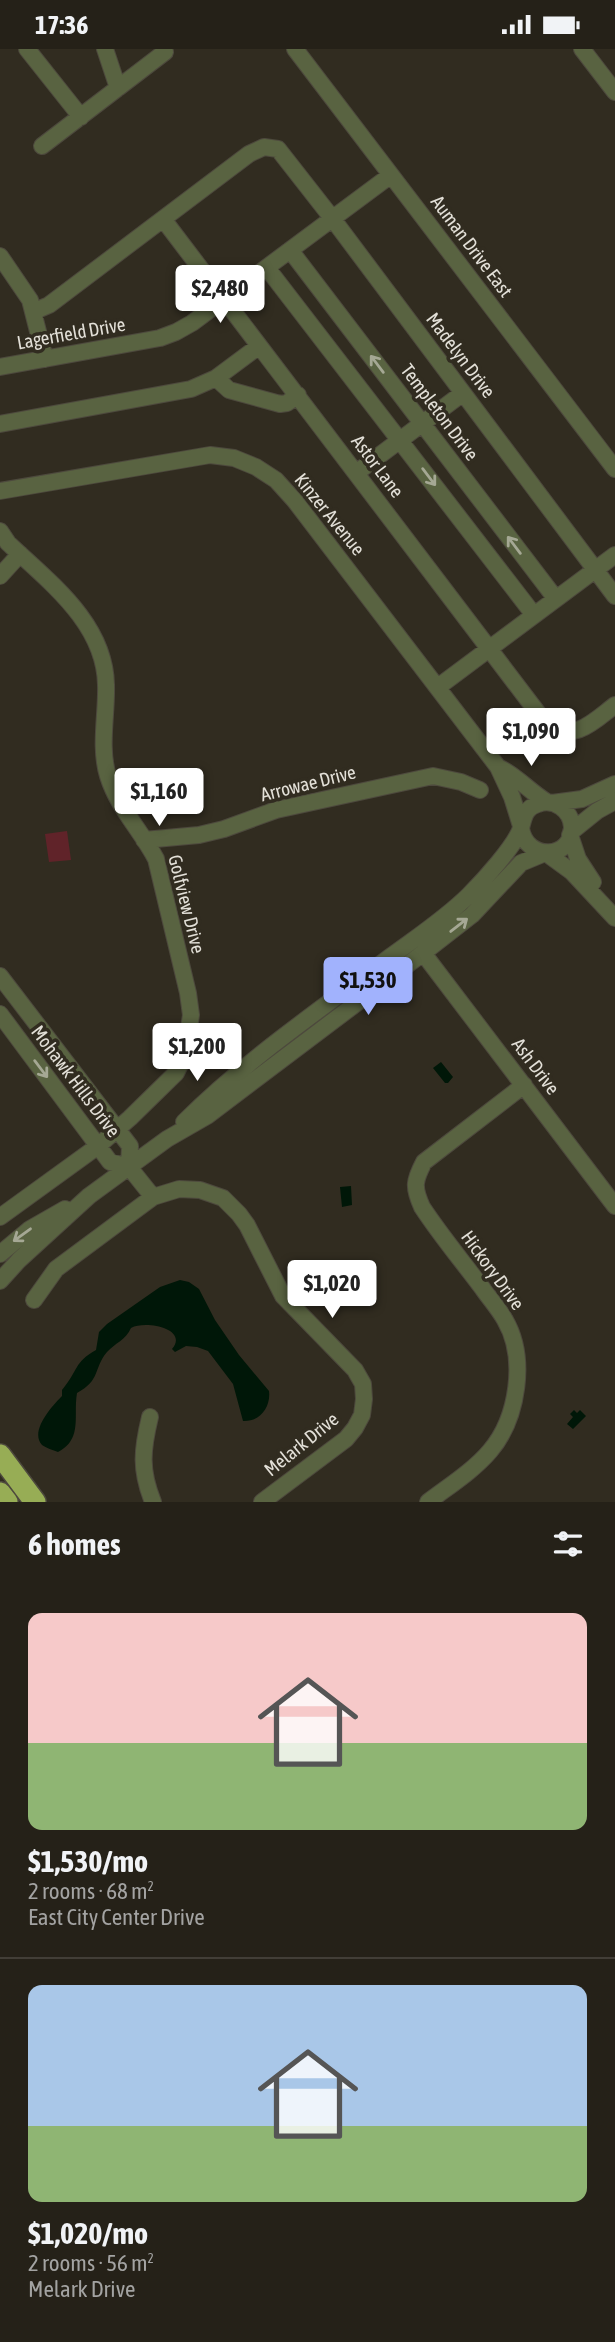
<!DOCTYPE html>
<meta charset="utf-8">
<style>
body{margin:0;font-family:"Asap Condensed",sans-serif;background:#2d2921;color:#f1f3f6;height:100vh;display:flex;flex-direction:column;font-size:26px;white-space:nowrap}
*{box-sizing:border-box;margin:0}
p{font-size:23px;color:#a3a3a2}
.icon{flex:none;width:38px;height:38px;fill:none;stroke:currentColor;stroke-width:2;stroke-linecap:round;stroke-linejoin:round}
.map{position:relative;height:1453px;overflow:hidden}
.details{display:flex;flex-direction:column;background:#252118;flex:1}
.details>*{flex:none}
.price{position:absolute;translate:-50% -60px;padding:0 16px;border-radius:7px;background:#fff;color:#222;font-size:23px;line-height:46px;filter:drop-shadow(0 2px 4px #0008)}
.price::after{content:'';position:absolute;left:50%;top:42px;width:21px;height:16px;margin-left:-10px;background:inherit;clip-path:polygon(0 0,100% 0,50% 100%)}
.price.selected{background:#a1b2fd;color:#111}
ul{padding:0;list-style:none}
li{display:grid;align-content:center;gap:14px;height:371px;padding:0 28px}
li+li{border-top:2px solid #423e37}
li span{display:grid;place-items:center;height:217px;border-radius:14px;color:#555}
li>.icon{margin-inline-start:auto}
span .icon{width:126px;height:126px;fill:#fffc;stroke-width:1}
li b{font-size:30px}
h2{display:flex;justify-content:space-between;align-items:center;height:84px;padding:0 28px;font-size:30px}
.status{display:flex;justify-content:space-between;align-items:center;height:49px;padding:0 35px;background:#252118;direction:ltr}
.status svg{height:19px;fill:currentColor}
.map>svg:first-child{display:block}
.green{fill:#602329}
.water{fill:#001708}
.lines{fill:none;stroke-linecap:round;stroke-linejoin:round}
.minor-casing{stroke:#4d493d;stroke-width:18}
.highway-casing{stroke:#4d493d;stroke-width:24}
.minor{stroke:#596341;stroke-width:16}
.highway{stroke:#97ad55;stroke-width:21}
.oneway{stroke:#a5a894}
.labels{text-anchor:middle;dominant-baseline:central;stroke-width:7;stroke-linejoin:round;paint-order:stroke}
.street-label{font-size:19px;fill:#e3e0d8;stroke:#312c20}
</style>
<div class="status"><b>17:36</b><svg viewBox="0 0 49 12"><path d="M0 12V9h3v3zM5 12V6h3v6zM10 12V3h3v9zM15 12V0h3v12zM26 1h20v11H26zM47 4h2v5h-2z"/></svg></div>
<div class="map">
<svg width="615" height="1453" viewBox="0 0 615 1453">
<rect width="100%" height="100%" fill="#312c20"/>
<path class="green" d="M 67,782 L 71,811 L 49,813 L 45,785 Z"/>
<path class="water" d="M 441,1013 L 453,1028 L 448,1034 L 445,1034 L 433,1019 Z
M 351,1137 L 352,1156 L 342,1158 L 340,1138 Z
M 180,1231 L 189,1233 L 199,1240 L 215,1271 L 239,1306 L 269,1342 C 271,1358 260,1373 243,1372 L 233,1335 L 208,1302 L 197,1298 L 186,1297 L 175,1303 L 172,1300 C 189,1280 146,1271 131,1279 C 126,1291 115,1294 107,1303 C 93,1320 101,1331 77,1344 C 73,1367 83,1390 58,1403 C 53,1401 46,1399 42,1396 C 29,1382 53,1356 62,1347 L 62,1341 C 78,1322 74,1313 96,1301 L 99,1283 L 107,1275 L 160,1238 Z
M 574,1361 L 577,1364 L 580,1361 L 586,1367 L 573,1380 L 567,1375 L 573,1368 L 570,1365 Z"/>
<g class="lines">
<g class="minor-casing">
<path id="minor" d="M 27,0 L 81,68
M 105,0 L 118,39
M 295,0 L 615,420
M 582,0 L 615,43
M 42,97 L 165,3
M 163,170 L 547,676 C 574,694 594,672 615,656
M 290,201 L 556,550
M 0,207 L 30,251 L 45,310
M 267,219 L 534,566
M 35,262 L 49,256 L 249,105 L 264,98 L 278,100 L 332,169 L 615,547
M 0,318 L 160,289 L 176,283 L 192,274 L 391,126
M 216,329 L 229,341 L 280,355 L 287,354 L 298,346
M 0,375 L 191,340 L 216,329 L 259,297
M 356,424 L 463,344
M 0,442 L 210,406 L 234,409 L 256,418 L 276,431 L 295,452 L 498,718 L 512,748 L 521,777
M 0,482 L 8,494 C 49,533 105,574 106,636 C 107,665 99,698 108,727 C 118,759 141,781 156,810 L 188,944 L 191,966 L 185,1006 L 176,1024 L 130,1069 L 98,1097 L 0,1168
M 0,527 L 20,505
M 438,638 L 615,506
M 498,718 C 516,726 530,743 547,753
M 552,754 L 582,750 L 615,735
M 571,783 L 597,762 L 615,752
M 570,786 L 578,810 L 593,833
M 144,791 L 199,786 L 224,780 L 276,761 L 433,727 L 461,733 L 480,741
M 546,804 L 572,823 L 615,869
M 423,904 L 615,1157
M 0,927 L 130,1097 L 129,1118
M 0,965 L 110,1113 L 129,1118
M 184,1073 C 246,1011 320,961 390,908 C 417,888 446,869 469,846 C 483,832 515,797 521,779 C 524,768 525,759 538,755 C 554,749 571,761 572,778 C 573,810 526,813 521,779
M 129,1118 L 153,1148
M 0,1205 L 30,1180 L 65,1160
M 0,1232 L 19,1211 L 89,1147 L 167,1090 L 207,1067 L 423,904 L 472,866 L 521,814 L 545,804
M 34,1251 L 56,1220 L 153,1148 L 179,1140 L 200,1141 L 223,1149 L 239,1165 L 247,1176 L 283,1247 L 355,1321 L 363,1335 L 364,1350 L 362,1366 L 355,1379 L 346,1390 L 262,1453
M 150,1368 C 142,1401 140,1421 153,1453
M 428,1453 C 449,1437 473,1422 490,1402 C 518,1369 527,1309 505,1271 C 499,1260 490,1250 483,1240 C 463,1213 441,1187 422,1158 C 413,1138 414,1132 424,1113 L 524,1036"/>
</g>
<g class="highway-casing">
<path id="highway" d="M 0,1406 L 35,1453
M 0,1444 L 7,1453"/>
</g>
<use href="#minor" class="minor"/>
<use href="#highway" class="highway"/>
</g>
<defs><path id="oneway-shaft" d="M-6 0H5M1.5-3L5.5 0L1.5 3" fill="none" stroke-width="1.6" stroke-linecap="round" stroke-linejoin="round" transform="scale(1.75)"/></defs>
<g class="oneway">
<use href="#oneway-shaft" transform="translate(377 315) rotate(-127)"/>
<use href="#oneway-shaft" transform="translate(429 428) rotate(53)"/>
<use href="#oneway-shaft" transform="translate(514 496) rotate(-127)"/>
<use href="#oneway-shaft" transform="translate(459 876) rotate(-38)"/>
<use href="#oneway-shaft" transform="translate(41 1020) rotate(53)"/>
<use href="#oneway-shaft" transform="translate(22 1186) rotate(144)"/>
</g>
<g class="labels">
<g class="street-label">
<text transform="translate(472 197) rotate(53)">Auman Drive East</text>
<text transform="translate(71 284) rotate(-10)">Lagerfield Drive</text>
<text transform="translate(461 306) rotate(53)">Madelyn Drive</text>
<text transform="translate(440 363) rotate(53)">Templeton Drive</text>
<text transform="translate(378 417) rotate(53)">Astor Lane</text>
<text transform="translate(330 465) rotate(51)">Kinzer Avenue</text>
<text transform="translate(308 734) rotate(-14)">Arrowae Drive</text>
<text transform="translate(187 855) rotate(76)">Golfview Drive</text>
<text transform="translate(536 1017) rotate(53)">Ash Drive</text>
<text transform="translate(76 1032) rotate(53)">Mohawk Hills Drive</text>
<text transform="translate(493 1221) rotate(54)">Hickory Drive</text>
<text transform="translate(301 1395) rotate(-39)">Melark Drive</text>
</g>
</g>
</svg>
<b class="price" style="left:220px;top:276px">$2,480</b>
<b class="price" style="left:531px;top:719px">$1,090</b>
<b class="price" style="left:159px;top:779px">$1,160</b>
<b class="price selected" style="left:368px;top:968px">$1,530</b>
<b class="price" style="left:197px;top:1034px">$1,200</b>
<b class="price" style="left:332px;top:1271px">$1,020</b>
</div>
<section class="details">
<h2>6 homes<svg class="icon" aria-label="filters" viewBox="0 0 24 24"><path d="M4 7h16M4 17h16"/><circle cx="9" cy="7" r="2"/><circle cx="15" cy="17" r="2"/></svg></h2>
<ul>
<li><span style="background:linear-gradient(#f6c9c9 60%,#8fb573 0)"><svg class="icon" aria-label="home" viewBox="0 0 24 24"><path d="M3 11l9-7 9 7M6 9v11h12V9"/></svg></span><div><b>$1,530/mo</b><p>2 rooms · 68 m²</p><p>East City Center Drive</p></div></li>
<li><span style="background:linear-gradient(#a9c7e8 65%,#8fb573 0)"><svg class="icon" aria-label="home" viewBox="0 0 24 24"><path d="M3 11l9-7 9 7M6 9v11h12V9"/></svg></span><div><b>$1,020/mo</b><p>2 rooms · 56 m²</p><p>Melark Drive</p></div></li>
</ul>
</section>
